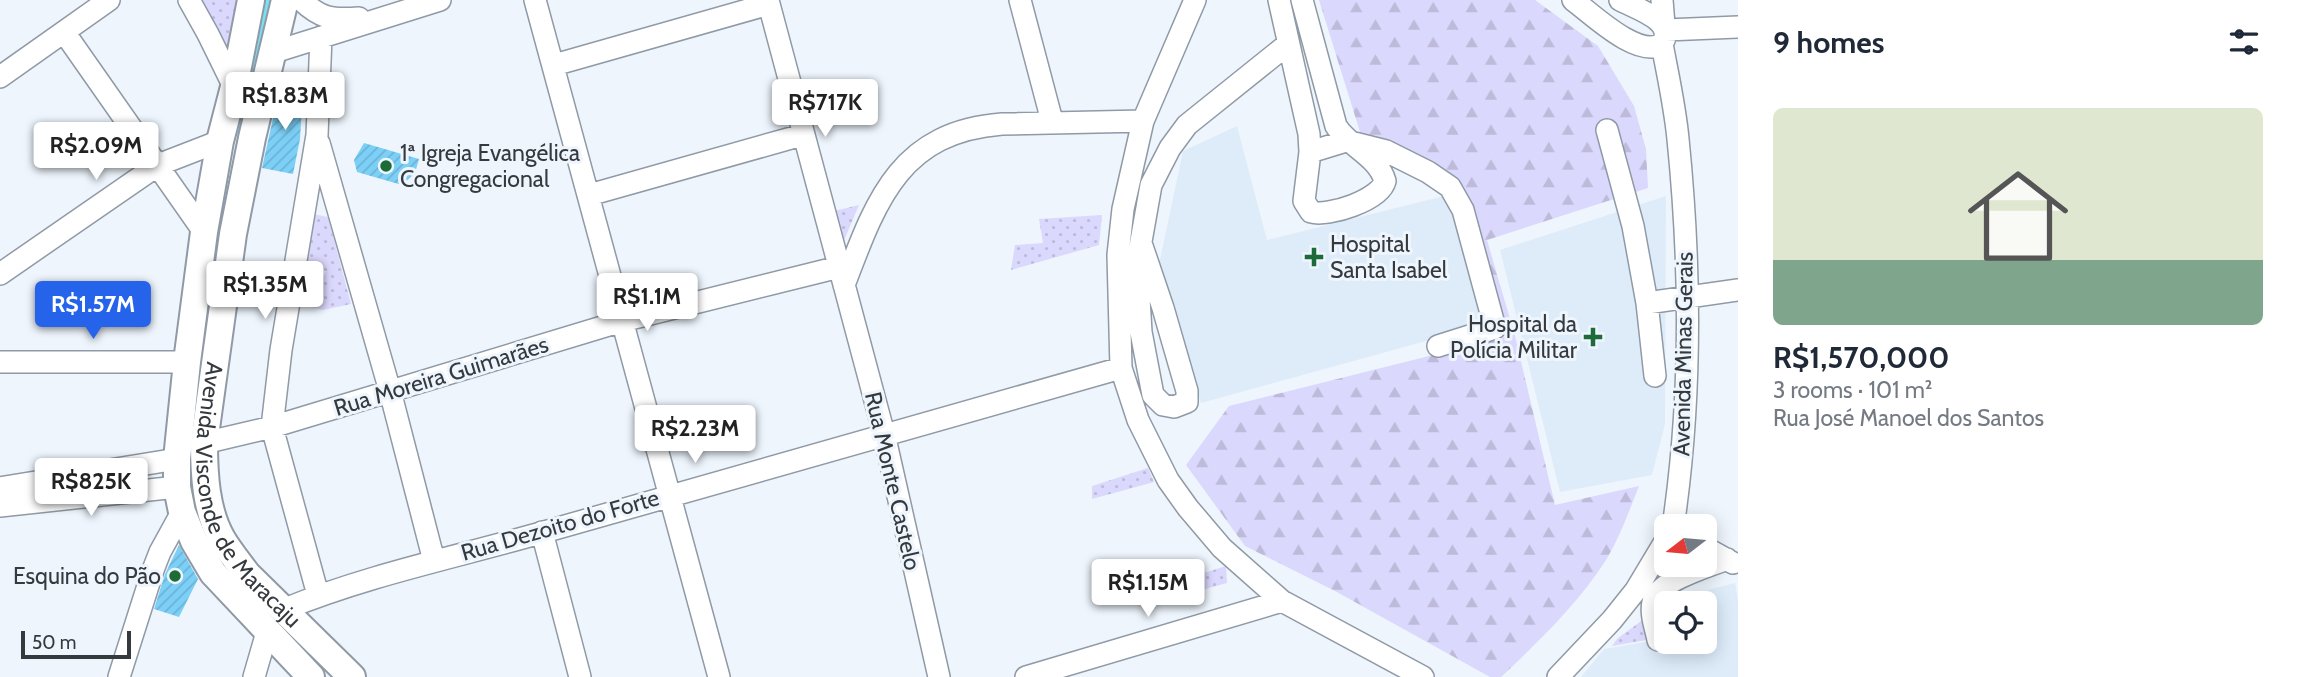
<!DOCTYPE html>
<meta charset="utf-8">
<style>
body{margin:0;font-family:Cabin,sans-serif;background:#f2f2f3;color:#1f2937;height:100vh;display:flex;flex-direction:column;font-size:26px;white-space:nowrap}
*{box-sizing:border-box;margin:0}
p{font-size:23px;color:#747a83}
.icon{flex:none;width:38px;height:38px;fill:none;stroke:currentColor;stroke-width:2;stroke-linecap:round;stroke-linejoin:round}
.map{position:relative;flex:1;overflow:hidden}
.side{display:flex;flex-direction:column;background:#fff;width:560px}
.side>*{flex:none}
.needle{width:46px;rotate:254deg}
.controls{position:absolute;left:1654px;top:514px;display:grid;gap:14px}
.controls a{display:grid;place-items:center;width:63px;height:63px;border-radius:10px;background:#fff;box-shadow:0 4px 18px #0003;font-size:35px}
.scale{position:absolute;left:21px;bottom:18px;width:110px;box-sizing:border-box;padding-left:7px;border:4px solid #353a3f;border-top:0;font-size:19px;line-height:24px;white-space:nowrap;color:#353a3f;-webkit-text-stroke:5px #eef5fd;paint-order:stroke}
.price{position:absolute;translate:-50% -60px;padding:0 16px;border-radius:7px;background:#fff;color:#222;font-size:23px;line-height:46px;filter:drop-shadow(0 2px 4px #0008)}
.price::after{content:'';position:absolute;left:50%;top:42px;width:21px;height:16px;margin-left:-10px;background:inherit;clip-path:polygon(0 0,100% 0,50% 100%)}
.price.current{background:#2563eb;color:#fff}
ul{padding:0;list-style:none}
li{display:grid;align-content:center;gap:14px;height:371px;padding:0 35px}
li+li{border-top:2px solid #e0e1e3}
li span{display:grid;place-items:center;height:217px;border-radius:10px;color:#555}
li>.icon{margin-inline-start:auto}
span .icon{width:126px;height:126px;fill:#fffc;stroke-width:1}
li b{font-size:30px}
h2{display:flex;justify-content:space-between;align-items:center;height:84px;padding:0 35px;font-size:30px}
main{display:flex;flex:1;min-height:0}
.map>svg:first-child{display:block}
.built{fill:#deecfa}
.grass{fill:url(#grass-dots)}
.forest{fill:url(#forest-firs)}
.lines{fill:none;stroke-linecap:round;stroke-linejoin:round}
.canal{stroke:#79e0f2;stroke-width:16}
.building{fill:url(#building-hatch)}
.minor-casing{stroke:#8f9aa6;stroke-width:24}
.major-casing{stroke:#8f9aa6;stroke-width:30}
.minor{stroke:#fff;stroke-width:21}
.major{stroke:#fff;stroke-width:26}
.poi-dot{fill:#1e6b3a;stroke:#eef5fd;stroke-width:2.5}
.labels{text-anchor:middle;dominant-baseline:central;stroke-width:6;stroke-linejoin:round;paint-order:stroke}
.poi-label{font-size:23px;fill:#353a3f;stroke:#eef5fd;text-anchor:start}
.street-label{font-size:23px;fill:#353a3f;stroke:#eef5fd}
</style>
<main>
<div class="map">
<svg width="1738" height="677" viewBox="0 0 1738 677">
<defs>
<pattern id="grass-dots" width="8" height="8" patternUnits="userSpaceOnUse" patternTransform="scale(1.75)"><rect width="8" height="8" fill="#dbd8fd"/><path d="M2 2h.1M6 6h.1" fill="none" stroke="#bdbada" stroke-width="1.8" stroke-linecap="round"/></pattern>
<pattern id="forest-firs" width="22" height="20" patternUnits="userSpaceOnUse" patternTransform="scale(1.75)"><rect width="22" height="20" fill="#dbd8fd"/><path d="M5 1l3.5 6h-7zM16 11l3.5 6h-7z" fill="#bdbada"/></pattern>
<pattern id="building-hatch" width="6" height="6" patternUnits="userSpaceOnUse" patternTransform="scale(1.75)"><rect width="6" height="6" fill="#7cd0f7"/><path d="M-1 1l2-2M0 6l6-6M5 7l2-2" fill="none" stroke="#6cb3d5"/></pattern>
</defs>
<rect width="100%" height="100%" fill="#eef5fd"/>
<path class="built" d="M 1237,126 L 1267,240 L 1448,195 L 1488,324 L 1201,403 L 1157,274 L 1183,151 Z
M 1666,196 L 1665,424 L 1652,475 L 1560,492 L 1500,250 Z
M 1735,583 L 1738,599 L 1738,677 L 1581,677 L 1604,649 L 1658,640 L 1658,611 L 1666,608 L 1666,642 L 1704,642 L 1704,604 L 1676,604 L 1676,598 Z"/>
<path class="grass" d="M 201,0 L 243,0 L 228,69 L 220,35 Z
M 859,205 L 840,250 L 830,212 Z
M 313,214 L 328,217 L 351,304 L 323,310 L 311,307 L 326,271 L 303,263 Z
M 1102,215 L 1099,245 L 1011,270 L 1015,245 L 1043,243 L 1039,219 Z
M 1148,468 L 1154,482 L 1092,499 L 1092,486 Z
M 1226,566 L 1227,583 L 1151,604 L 1147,591 Z
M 1644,619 L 1646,640 L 1612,646 L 1618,638 Z"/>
<path class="forest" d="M 1319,0 L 1535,0 L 1598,46 L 1634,106 L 1646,149 L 1648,188 L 1487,240 L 1515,336 L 1555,505 L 1639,486 C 1629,511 1620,537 1606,560 C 1577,605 1539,641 1501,677 L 1490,677 L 1335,591 L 1245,546 L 1186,465 L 1229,406 L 1505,337 L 1470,203 L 1439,168 L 1360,132 Z"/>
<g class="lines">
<path class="canal" d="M 242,128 L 268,0
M 209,306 L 217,263
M 192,432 L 203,351
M 187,482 L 204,530"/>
</g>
<path class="building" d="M 280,87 L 303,89 L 300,139 L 293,174 L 262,168 Z
M 364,143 L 419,159 L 415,173 L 402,185 L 357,172 L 354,160 Z
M 179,545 L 198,579 L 179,617 L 154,609 L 165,574 Z"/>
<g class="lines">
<g class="minor-casing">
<path id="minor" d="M 189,0 L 208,34 L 234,87
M 301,0 C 321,19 332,20 359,18
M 535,0 L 719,677
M 1020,0 L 1052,121
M 1195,0 L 1143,121 L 1123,209 L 1118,255 L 1121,368 L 1138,420 L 1168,480 L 1188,508 L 1222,548 L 1282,601 L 1423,677
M 1279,0 L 1309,134 L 1310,152 L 1304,201 L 1311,212 C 1329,217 1380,200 1385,181 C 1378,156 1349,147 1336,126 L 1302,0
M 1573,0 C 1592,14 1638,59 1662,44
M 1620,0 C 1637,9 1677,21 1662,44 C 1668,76 1675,107 1678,139 C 1691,268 1692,399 1673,527
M 1662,0 L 1664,25
M 769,4 L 884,434 L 939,677
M 1666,30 L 1738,27
M 64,32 L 204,232
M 274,52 L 440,0
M 554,65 L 769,4
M 0,77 L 109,0
M 1607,130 L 1633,226 L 1647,303 L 1738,290
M 319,143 L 390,391 L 434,561
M 1310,152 L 1346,141 L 1386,151 L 1428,172 L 1450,187 L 1463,210 L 1495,328 L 1438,346
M 589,195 L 802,135
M 1142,246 L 1163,308 L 1187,391 L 1187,402 L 1174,407 L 1163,405 L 1153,395 L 1141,332 L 1137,264 L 1151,185 L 1170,148 L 1187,125 L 1288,44
M 0,274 L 158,165 L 220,141
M 844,285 C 876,201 899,132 1002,124 L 1143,121
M 1647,303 L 1655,376
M 0,362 L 187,362
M 204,443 L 272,427 L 622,321 L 839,267
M 0,488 L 177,459
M 0,506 L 177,487
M 542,532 L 580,677
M 1704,547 L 1733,563
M 318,595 L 272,427 L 281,350 L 317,135 L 321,37
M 285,609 C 368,575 457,557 544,532 C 736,477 928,421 1121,368
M 1658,640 C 1656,629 1650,614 1653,602 C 1658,580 1708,567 1727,559
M 119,677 L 153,570 L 160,552 L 182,512
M 254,677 L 267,632
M 1026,677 L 1282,601
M 1558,677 L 1612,620 L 1636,590 L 1666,540"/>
</g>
<g class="major-casing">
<g id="major">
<path d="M 251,0 L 234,87 L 220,141 L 204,232 L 187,362 L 177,459 L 177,487 L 182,512 L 194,541 L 213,573 L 311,677"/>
<path id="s1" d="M 285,0 L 252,138 L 233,234 L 204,443 C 204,475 206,511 222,539 C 229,551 239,563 247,574 L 352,677"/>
</g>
</g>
<use href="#minor" class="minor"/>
<use href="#major" class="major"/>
</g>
<g class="poi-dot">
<circle cx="386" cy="166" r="7"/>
<path d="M1310.5 246.5h7v7h7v7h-7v7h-7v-7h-7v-7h7z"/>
<path d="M1589.5 326.5h7v7h7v7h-7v7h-7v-7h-7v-7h7z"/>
<circle cx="175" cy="576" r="7"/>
</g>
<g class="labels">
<g class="poi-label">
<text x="400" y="153">1ª Igreja Evangélica<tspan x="400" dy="26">Congregacional</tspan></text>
<text x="1330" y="244">Hospital<tspan x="1330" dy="26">Santa Isabel</tspan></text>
<text x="1577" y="324" text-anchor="end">Hospital da<tspan x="1577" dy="26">Polícia Militar</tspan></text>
<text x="161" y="576" text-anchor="end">Esquina do Pão</text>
</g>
<g class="street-label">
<text transform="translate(1683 354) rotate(-89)">Avenida Minas Gerais</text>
<text transform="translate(441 376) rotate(-17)">Rua Moreira Guimarães</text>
<text transform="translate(893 481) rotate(77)">Rua Monte Castelo</text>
<text stroke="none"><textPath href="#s1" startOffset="516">Avenida Visconde de Maracaju</textPath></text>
<text transform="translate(560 525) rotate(-16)">Rua Dezoito do Forte</text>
</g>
</g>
</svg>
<div class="controls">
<a><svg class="needle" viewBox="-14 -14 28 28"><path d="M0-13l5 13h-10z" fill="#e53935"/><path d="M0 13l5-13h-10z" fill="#747a83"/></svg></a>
<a><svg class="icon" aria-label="locate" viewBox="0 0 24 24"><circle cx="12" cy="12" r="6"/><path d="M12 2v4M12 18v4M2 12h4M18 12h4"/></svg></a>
</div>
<div class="scale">50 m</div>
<b class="price" style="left:285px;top:132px">R$1.83M</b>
<b class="price" style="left:825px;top:139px">R$717K</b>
<b class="price" style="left:96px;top:182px">R$2.09M</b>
<b class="price" style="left:265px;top:321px">R$1.35M</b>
<b class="price" style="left:647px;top:333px">R$1.1M</b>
<b class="price current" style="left:93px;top:341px">R$1.57M</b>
<b class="price" style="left:695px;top:465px">R$2.23M</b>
<b class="price" style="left:91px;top:518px">R$825K</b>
<b class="price" style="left:1148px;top:619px">R$1.15M</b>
</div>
<section class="side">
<h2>9 homes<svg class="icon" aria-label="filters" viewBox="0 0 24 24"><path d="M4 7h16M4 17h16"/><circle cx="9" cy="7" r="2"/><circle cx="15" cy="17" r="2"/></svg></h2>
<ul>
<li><span style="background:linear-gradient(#dfe7d0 70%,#7fa58c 0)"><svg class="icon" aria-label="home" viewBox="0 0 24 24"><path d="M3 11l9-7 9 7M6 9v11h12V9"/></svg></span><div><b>R$1,570,000</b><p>3 rooms · 101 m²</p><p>Rua José Manoel dos Santos</p></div></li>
</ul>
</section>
</main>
